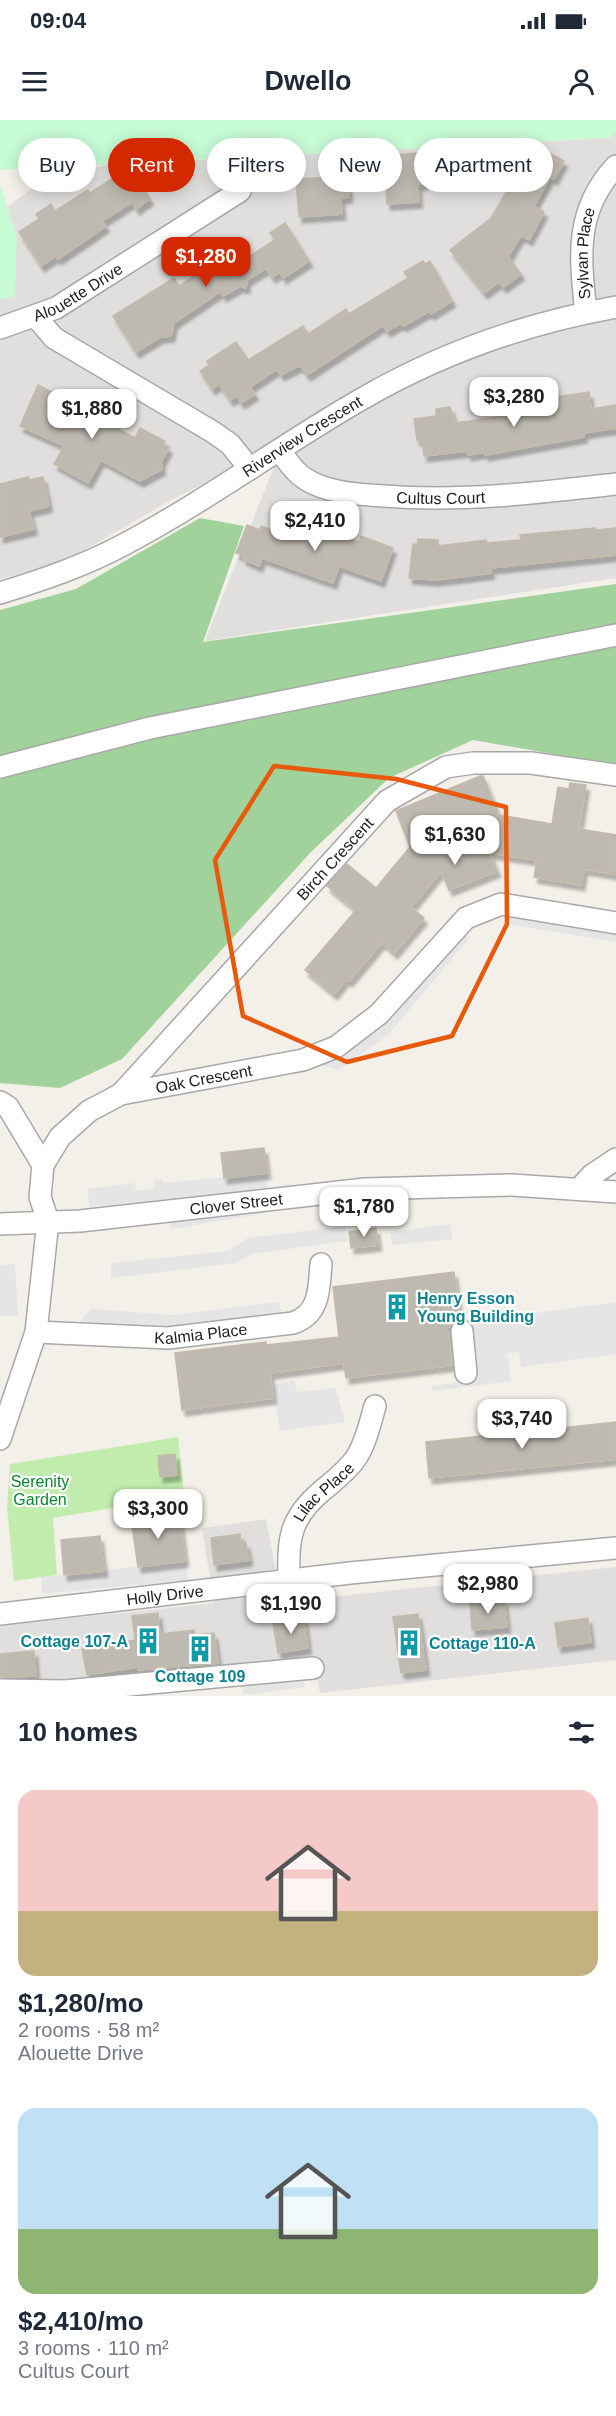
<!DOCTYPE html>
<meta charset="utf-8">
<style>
body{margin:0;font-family:Arial,sans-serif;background:#f6f6f7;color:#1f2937;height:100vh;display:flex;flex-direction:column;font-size:22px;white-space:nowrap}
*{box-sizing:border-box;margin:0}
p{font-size:20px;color:#747a83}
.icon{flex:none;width:33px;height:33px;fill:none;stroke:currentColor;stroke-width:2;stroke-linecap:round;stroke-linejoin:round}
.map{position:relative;height:1576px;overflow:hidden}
.panel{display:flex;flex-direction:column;background:#fff;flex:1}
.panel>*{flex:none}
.guide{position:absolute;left:18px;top:18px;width:580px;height:54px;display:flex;gap:12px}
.price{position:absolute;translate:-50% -51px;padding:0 14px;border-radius:12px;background:#fff;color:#222;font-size:20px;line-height:39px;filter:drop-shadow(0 2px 3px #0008)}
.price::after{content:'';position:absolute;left:50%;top:36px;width:18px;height:14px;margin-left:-9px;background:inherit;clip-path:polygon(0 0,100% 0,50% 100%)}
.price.on{background:#d32800;color:#fff}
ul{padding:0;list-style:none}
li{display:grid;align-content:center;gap:12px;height:318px;padding:0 18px}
li span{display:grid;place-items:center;height:186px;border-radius:18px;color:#555}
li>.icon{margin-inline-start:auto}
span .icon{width:108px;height:108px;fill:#fffc;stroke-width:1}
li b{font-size:26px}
h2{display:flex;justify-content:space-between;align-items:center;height:72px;padding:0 18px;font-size:26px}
.chip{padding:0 21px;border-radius:27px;background:#fff;box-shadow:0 3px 15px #0003;font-size:21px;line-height:54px}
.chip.on{background:#d32800;color:#fff}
.status{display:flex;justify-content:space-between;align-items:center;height:42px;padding:0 30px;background:#fff;direction:ltr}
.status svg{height:16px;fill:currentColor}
header{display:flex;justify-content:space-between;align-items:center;height:78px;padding:0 18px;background:#fff;font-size:27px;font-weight:600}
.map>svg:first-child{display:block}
.residential{fill:#e0dfde}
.grass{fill:#c1ecad}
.forest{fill:#a2d29c}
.park{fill:#c6fbd4}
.parking{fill:#e5e5e5}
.building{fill:#bfbab1;stroke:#c4baaa;stroke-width:1.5;filter:url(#shadow)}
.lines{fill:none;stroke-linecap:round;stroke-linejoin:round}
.minor-casing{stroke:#a8a8a8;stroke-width:24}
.minor{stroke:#fff;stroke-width:21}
.marked{fill:none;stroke:#e8590c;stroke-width:4.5;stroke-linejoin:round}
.labels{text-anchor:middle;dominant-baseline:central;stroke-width:4.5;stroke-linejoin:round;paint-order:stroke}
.street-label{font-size:16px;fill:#212121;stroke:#fff}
.culture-label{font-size:16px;font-weight:bold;fill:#0d838f;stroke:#fff;text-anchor:start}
.park-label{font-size:16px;fill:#09862b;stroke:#fff}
</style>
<div class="status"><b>09:04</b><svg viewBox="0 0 49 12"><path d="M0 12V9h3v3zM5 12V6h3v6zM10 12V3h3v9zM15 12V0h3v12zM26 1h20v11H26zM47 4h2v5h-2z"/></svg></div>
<header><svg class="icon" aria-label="menu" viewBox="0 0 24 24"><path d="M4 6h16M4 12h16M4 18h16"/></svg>Dwello<svg class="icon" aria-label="person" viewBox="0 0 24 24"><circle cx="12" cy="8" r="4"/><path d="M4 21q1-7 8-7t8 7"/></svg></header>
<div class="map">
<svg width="616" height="1576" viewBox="0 0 616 1576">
<defs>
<filter id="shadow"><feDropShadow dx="3.5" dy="6" stdDeviation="1.5" flood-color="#0004"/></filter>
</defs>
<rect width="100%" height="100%" fill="#f2f0e8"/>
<path class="residential" d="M 616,11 L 616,458 L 205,521 L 283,324 L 173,379 L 69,439 L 0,459 L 0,180 L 17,119 L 7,87 L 44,60 L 106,45 L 609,18 Z
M 266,1399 L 282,1482 L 616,1447 L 616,1540 L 320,1573 L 314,1538 L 12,1568 L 0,1566 L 0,1506 L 214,1483 L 202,1408 Z"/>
<path class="grass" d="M 178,1317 L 184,1376 L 53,1398 L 57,1455 L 14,1461 L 7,1387 L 10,1344 Z"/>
<path class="forest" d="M 200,398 L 244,406 L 203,522 L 616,464 L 616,645 L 473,620 L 389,658 L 311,732 L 122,939 L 60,968 L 0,963 L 0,490 L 76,469 Z"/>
<path class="park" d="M 0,0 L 616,0 L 616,11 L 609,18 L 0,50 Z
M 0,64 L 17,119 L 15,176 L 0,180 Z"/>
<path class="parking" d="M 507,794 L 616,811 L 616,822 L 512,805 Z
M 459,814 L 470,817 L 388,915 L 338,950 L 318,944 L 370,914 Z
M 267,1053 L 268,1070 L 89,1087 L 88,1069 L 135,1063 L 136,1071 L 155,1068 L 155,1060 L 162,1059 L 163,1063 Z
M 263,1085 L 265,1093 L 172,1109 L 169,1101 Z
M 450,1104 L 453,1119 L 392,1125 L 390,1112 Z
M 345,1106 L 348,1121 L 251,1134 L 236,1143 L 111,1158 L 111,1143 L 228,1131 L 248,1118 Z
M 15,1144 L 18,1196 L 0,1196 L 0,1145 Z
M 278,1182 L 282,1193 L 174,1206 L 80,1202 L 91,1189 L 174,1195 Z
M 616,1182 L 616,1234 L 521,1247 L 519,1232 L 507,1233 L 511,1261 L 433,1271 L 432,1266 L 461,1262 L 454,1215 L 463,1203 Z
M 294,1260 L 297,1272 L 336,1268 L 345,1302 L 280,1311 L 273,1265 Z
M 185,1441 L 189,1460 L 42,1474 L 41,1457 Z
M 303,1554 L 305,1567 L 244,1575 L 241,1563 Z"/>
<path class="building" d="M 538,27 L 564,41 L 554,59 L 550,57 L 534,86 L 544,92 L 529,120 L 521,115 L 508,137 L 521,154 L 503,167 L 499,162 L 484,173 L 450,130 L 491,98 L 511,64 L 506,61 L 516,39 L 524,28 L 534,34 Z
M 416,33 L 417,49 L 424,48 L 424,64 L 418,64 L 419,82 L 387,84 L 385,54 L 396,53 L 395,35 Z
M 129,47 L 150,79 L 136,89 L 132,82 L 102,101 L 106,106 L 58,139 L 56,136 L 41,146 L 19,112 L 39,99 L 36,94 L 51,84 L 55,91 L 88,70 L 90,73 Z
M 348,56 L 349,77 L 341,78 L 342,94 L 299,97 L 296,59 Z
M 285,103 L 309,141 L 283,158 L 280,152 L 272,157 L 266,148 L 247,160 L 246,168 L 240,166 L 223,176 L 221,171 L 174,203 L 171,216 L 160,217 L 136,232 L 113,196 L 174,158 L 179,166 L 237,126 L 245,139 L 275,120 L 270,113 Z
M 423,141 L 425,144 L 430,141 L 452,181 L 431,194 L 429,191 L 403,206 L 401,203 L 387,211 L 383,205 L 307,255 L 300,245 L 281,255 L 277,249 L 250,267 L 255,274 L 241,283 L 237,276 L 230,280 L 219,264 L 212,269 L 200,251 L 209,245 L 207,241 L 236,222 L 248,240 L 303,206 L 308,214 L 346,189 L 349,194 L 408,158 L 404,152 Z
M 38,265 L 56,274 L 53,280 L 82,293 L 83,290 L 135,318 L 140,308 L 165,321 L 163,324 L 169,328 L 161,342 L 162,349 L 140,361 L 101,340 L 88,363 L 54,344 L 64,326 L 20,306 Z
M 589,272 L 591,289 L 616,285 L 616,308 L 583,313 L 584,317 L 485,335 L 485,332 L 468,335 L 467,331 L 424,336 L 422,319 L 417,320 L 414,299 L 436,296 L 436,289 L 450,287 L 455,303 L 512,295 L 512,290 L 556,285 L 554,277 Z
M 28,357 L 29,360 L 43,357 L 49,386 L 29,391 L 34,409 L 0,417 L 0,364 Z
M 247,405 L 260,410 L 261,406 L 281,413 L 283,407 L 298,412 L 299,409 L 320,417 L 322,411 L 359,422 L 361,416 L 393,428 L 381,461 L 339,446 L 333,463 L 262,438 L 259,446 L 243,439 L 244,436 L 236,433 Z
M 595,408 L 596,410 L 616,408 L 616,435 L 490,448 L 491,453 L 436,460 L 409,458 L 413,424 L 417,425 L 418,419 L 438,420 L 438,426 L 486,420 L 487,423 L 521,420 L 520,415 Z
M 480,656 L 483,656 L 499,695 L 552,704 L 558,667 L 569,669 L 570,663 L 586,665 L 579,709 L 616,715 L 616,754 L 584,749 L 581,765 L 534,757 L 537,740 L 490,733 L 497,751 L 449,770 L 441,751 L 411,787 L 424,798 L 394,833 L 382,822 L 349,861 L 346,859 L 334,874 L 305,850 L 356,790 L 327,766 L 347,744 L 376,768 L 410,727 L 396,691 Z
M 264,1028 L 267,1053 L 224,1058 L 221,1033 Z
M 376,1108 L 378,1125 L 351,1128 L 349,1112 Z
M 454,1152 L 460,1199 L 447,1208 L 452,1245 L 346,1258 L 344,1243 L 270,1253 L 273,1278 L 182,1290 L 175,1233 L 266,1222 L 266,1225 L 339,1217 L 333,1167 Z
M 616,1302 L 616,1339 L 429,1358 L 426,1322 Z
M 175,1334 L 177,1355 L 160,1357 L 158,1336 Z
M 179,1393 L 185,1441 L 138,1447 L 131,1399 Z
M 240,1414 L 241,1424 L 246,1423 L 249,1440 L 214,1445 L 211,1418 Z
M 100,1416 L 104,1451 L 64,1455 L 61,1420 Z
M 504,1480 L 507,1507 L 472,1510 L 470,1482 Z
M 158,1493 L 160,1514 L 194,1510 L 195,1515 L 214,1513 L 218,1543 L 138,1550 L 138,1547 L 87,1555 L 82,1529 L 135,1520 L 132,1496 Z
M 418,1494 L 426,1550 L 401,1553 L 393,1497 Z
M 304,1498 L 308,1528 L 278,1533 L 273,1503 Z
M 588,1498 L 591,1522 L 558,1527 L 555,1503 Z
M 34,1531 L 36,1556 L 0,1557 L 0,1534 Z"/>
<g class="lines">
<g class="minor-casing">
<g id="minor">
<path id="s1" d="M 586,193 C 580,137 574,91 616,46"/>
<path d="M 36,197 L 54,218 L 213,312 L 230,324 L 250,349"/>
<path id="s2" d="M 0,208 L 56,188 L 240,71"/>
<path id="s3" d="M 280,331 C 287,340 293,351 304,358 C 326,373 357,374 383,376 C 462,382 538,373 616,364"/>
<path id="s4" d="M 0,473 C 42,460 84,446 123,425 C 205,382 280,326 360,280 C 439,234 527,203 616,187"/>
<path d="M 0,647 L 150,608 L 616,515"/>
<path id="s5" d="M 121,974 L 387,681 L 446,647 L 473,643 L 531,643 L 616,655"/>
<path d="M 0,982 L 8,987 L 43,1045"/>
<path d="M 580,1068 L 592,1055 L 616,1039"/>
<path id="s6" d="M 0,1104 L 80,1101 L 365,1069 L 512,1065 L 616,1072"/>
<path d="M 462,1211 L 466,1253"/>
<path id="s7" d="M 36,1212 L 168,1218 L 293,1203 C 320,1194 319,1169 321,1144"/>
<path id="s8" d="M 0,1319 L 36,1212 L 48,1101 L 40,1077 L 43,1045 L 60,1017 L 89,991 L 121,974 L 303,940 L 336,927 L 379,894 L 466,798 L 501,784 L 616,803"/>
<path id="s9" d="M 289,1460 C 288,1419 289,1398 323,1370 C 335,1360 347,1351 356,1338 C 366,1323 370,1303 375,1286"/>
<path id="s10" d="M 0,1494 L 350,1453 L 616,1428"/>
<path d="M 0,1570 L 65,1571 L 313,1548"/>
</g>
</g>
<use href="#minor" class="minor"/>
</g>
<path class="marked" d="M 274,646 L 396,659 L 506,687 L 507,804 L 452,916 L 347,942 L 243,896 L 215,740 Z"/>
<defs>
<g id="building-bare" transform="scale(2.07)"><path d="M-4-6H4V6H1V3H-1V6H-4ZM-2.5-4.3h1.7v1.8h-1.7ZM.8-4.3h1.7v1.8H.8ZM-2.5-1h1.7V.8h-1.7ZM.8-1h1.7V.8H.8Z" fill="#0f9aa8" stroke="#fff" stroke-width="2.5" paint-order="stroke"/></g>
</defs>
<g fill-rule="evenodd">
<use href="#building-bare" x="397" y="1187"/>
<use href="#building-bare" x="148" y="1521"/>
<use href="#building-bare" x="409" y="1523"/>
<use href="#building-bare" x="200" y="1529"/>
</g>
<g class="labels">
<g class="street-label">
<text stroke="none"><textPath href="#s1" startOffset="60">Sylvan Place</textPath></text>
<text stroke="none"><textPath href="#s2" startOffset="86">Alouette Drive</textPath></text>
<text stroke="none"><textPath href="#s4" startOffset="342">Riverview Crescent</textPath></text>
<text stroke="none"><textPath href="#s3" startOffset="176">Cultus Court</textPath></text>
<text stroke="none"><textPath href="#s5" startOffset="318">Birch Crescent</textPath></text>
<text stroke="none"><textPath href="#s8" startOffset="474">Oak Crescent</textPath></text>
<text stroke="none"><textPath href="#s6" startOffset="237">Clover Street</textPath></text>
<text stroke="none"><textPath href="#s7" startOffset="165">Kalmia Place</textPath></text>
<text stroke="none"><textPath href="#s9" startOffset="100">Lilac Place</textPath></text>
<text stroke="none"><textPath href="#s10" startOffset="166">Holly Drive</textPath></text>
</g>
<g class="culture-label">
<text x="417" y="1178">Henry Esson<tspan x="417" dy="18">Young Building</tspan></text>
<text x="128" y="1521" text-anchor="end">Cottage 107-A</text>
<text x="429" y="1523">Cottage 110-A</text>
<text x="200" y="1556" text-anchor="middle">Cottage 109</text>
</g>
<g class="park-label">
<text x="40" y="1361">Serenity<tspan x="40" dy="18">Garden</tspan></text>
</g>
</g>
</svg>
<b class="price on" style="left:206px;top:168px">$1,280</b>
<b class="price" style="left:514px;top:308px">$3,280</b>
<b class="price" style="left:92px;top:320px">$1,880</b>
<b class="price" style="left:315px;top:432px">$2,410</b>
<b class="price" style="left:455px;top:746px">$1,630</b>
<b class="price" style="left:364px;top:1118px">$1,780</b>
<b class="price" style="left:522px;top:1330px">$3,740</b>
<b class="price" style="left:158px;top:1420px">$3,300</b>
<b class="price" style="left:488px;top:1495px">$2,980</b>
<b class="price" style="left:291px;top:1515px">$1,190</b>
<div class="guide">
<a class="chip">Buy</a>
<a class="chip on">Rent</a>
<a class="chip">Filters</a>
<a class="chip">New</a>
<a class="chip">Apartment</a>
</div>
</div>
<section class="panel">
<h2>10 homes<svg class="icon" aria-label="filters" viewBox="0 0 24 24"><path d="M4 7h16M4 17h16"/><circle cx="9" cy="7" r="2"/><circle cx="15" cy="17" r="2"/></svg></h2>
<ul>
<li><span style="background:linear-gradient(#f6c9c9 65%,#c2b280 0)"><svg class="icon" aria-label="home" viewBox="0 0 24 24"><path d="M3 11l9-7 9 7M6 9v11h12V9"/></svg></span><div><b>$1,280/mo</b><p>2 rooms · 58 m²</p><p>Alouette Drive</p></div></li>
<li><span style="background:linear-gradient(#bfe0f5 65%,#8fb573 0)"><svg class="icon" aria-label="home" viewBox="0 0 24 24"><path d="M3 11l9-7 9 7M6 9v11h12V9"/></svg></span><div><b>$2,410/mo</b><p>3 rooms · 110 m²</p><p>Cultus Court</p></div></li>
</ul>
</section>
